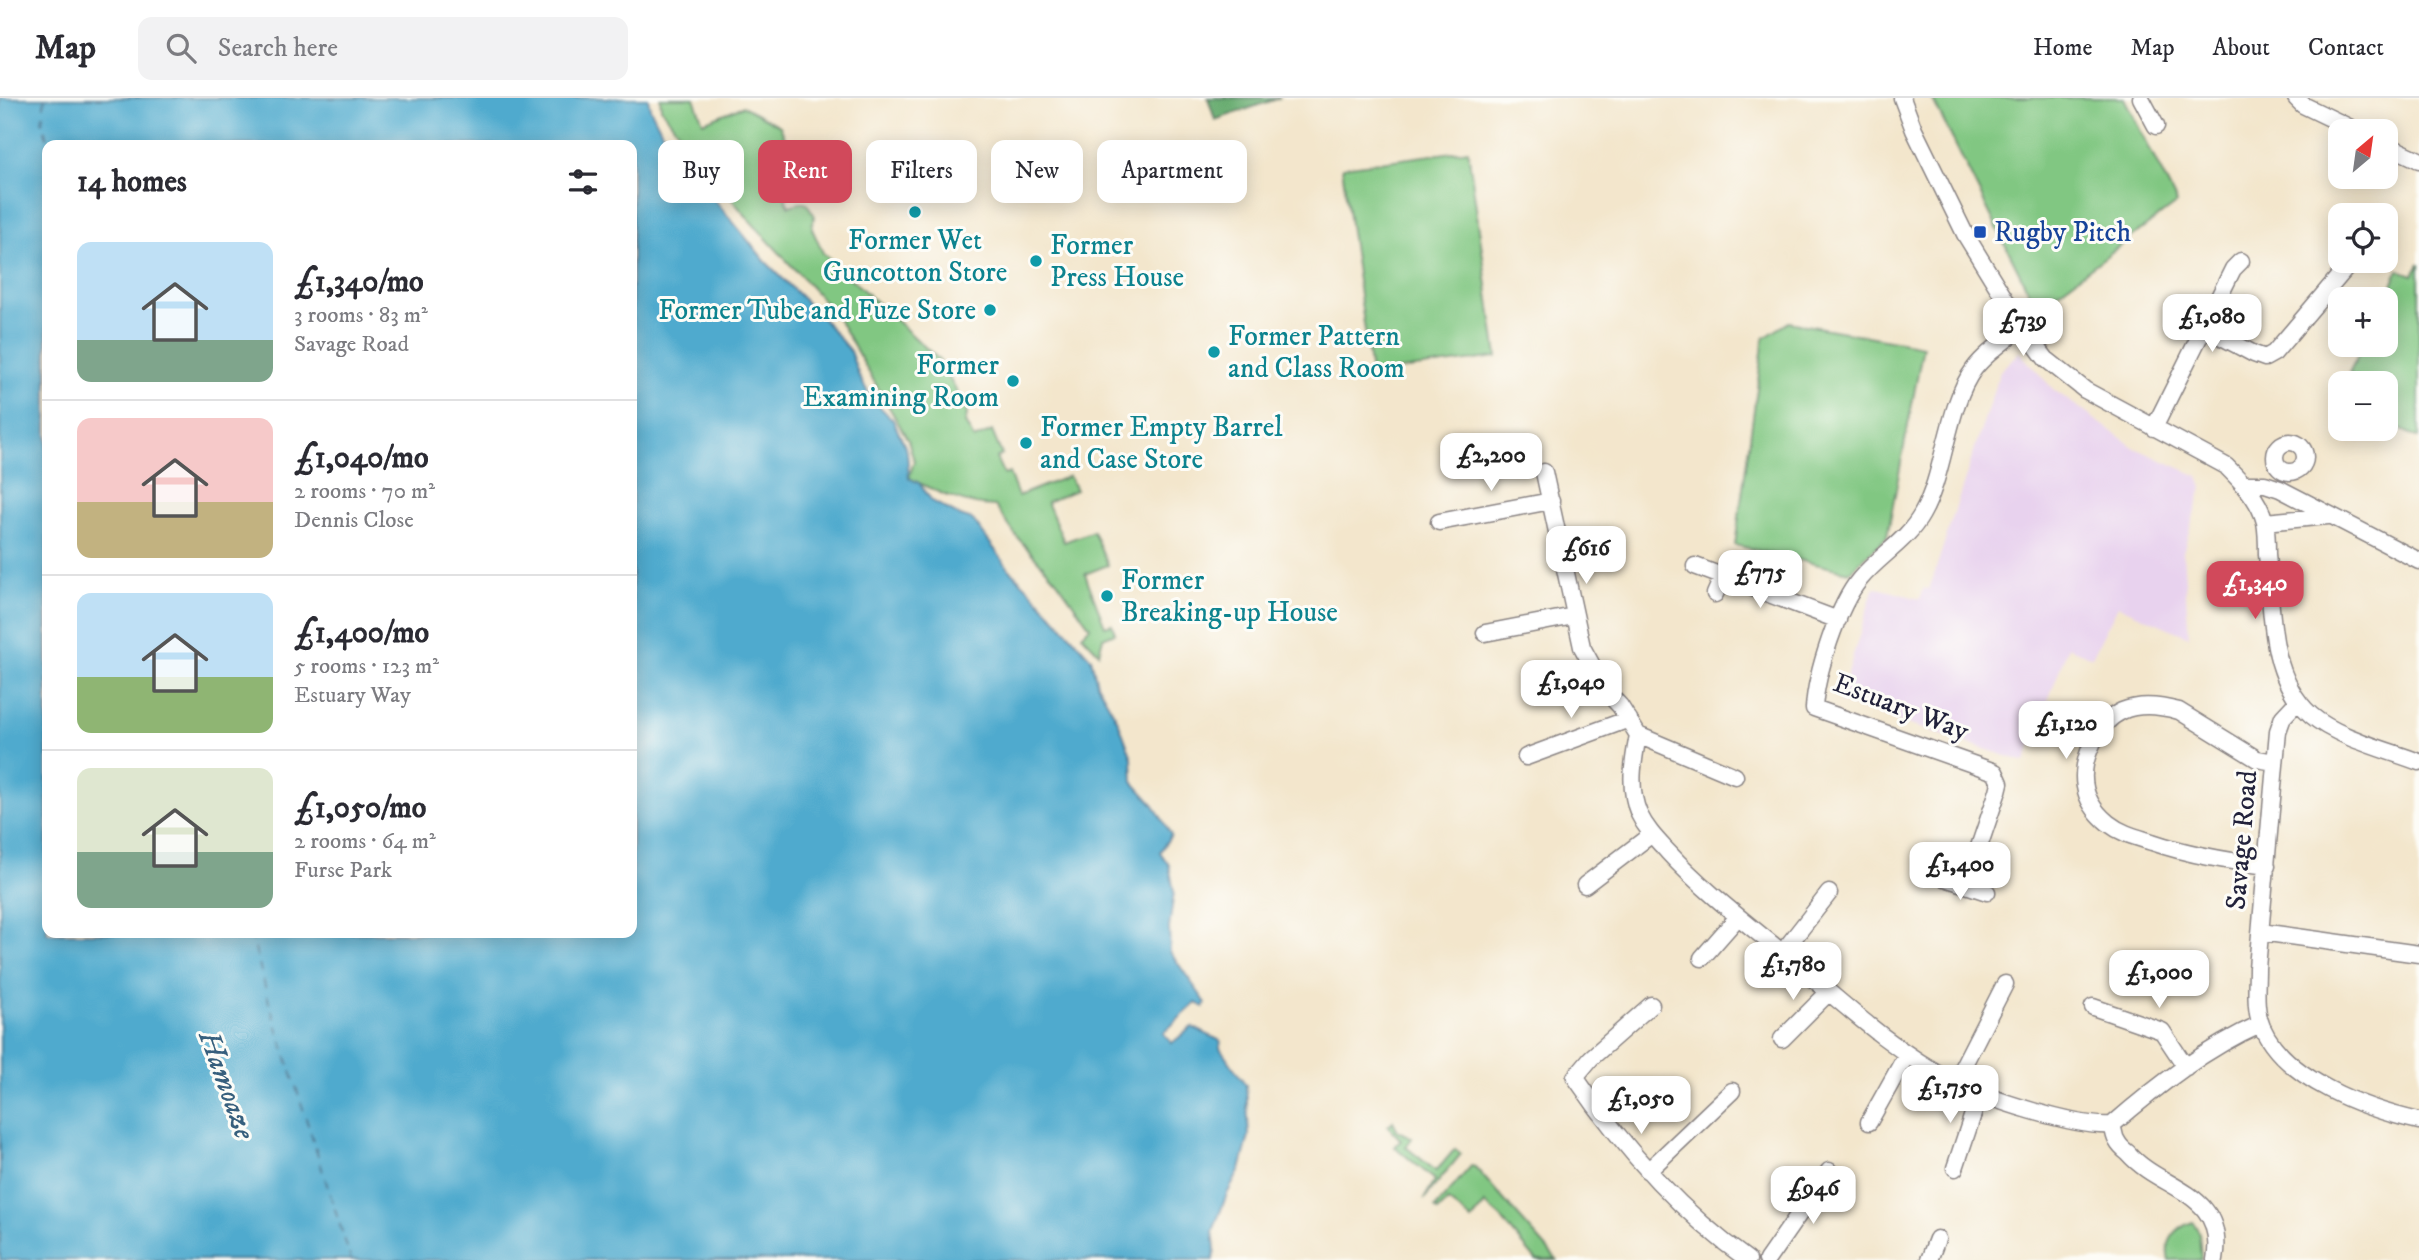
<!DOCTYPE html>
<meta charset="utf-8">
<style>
body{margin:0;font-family:"IM FELL DW Pica",serif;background:#f2f2f3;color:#2b2b33;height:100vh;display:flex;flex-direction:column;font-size:26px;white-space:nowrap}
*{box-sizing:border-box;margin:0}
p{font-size:23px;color:#7c7c81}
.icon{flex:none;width:38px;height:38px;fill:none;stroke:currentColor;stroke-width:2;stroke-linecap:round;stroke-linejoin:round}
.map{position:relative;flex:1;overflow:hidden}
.panel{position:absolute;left:42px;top:42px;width:595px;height:798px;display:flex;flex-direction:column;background:#fff;border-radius:14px;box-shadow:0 4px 18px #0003}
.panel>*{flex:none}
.hud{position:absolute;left:658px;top:42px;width:665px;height:63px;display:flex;gap:14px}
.needle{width:46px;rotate:29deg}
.buttons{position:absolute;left:2328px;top:21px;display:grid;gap:14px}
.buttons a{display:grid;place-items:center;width:70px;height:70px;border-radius:14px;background:#fff;box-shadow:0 4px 18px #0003;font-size:35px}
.price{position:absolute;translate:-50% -60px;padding:0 16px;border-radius:14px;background:#fff;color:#222;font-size:23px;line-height:46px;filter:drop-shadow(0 2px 4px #0008)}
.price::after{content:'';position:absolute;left:50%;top:42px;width:21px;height:16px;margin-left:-10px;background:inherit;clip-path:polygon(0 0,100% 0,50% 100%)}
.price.selected{background:#d1495b;color:#fff}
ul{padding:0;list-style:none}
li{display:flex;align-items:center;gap:21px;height:175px;padding:0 35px}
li+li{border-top:2px solid #e1e1e2}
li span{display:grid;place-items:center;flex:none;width:196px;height:140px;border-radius:14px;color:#555}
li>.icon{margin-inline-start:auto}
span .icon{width:84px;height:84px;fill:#fffc;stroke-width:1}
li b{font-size:30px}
h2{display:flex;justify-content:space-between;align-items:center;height:84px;padding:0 35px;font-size:30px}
.pill{padding:0 24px;border-radius:14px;background:#fff;box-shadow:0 4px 18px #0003;font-size:24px;line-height:63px}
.pill.selected{background:#d1495b;color:#fff}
header{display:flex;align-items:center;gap:42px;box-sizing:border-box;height:98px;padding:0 35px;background:#fff;border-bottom:2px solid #e1e1e2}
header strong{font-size:33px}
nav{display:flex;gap:38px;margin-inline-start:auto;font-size:24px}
.search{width:490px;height:63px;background:#f2f2f3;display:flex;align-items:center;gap:18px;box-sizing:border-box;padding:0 24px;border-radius:14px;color:#7c7c81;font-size:26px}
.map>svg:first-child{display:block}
.built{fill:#e8d2ee}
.green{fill:#81c782;stroke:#52745e;stroke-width:2}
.forest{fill:#68ac70;stroke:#456756;stroke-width:2}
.water{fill:#50aace;stroke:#396684;stroke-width:2;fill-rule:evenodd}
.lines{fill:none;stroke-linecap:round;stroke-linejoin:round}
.ferry{stroke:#375f7d;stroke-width:2;stroke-dasharray:9 7;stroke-linecap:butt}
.minor-casing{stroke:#8a8484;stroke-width:19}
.minor{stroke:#fff;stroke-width:16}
.culture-dot{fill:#0f9aa8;stroke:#fdfcf7;stroke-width:2.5}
.transit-dot{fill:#1a4fb4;stroke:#fdfcf7;stroke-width:2.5}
.labels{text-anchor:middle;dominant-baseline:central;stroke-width:6;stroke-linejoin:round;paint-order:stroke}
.transit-label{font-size:28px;fill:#164399;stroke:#fdfcf7;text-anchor:start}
.culture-label{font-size:28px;fill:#0d838f;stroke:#fdfcf7;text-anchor:start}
.street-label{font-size:28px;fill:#22223b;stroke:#fdfcf7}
.water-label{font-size:30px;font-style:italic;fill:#375f7d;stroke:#fdfcf7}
</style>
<header>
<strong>Map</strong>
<div class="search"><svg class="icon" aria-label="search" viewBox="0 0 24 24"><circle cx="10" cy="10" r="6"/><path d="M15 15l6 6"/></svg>Search here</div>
<nav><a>Home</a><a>Map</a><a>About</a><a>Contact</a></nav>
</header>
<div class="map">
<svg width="2419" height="1162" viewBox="0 0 2419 1162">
<rect width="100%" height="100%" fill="#fdfcf7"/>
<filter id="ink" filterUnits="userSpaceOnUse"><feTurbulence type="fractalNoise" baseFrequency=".0143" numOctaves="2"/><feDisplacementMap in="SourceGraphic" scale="14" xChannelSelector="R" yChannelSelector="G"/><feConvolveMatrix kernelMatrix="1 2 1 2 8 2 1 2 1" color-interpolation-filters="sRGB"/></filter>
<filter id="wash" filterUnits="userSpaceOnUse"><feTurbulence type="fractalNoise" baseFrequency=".00686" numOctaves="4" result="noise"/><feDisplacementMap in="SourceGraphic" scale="28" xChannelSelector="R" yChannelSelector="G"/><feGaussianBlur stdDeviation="1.57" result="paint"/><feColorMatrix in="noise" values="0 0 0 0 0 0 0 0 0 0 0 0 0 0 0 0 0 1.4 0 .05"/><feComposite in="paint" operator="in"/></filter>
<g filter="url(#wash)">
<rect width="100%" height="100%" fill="#f3e6cc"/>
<path class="built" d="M 2019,254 L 2054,292 L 2135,350 L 2198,378 L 2202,390 L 2183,454 L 2189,539 L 2118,508 L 2092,559 L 2068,549 L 2025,664 L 1839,604 L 1874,489 L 1920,501 L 1924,490 L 1929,492 L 2000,273 Z"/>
<path class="green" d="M 660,0 L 694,0 L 703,24 L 743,8 L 780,28 L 803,85 L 796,95 L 785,100 L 789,108 C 804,104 805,100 814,117 L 812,131 L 823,155 L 939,262 L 966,310 L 967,317 L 965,325 L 974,341 L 992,333 L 1002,357 L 996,360 L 1004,377 L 1009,375 L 1018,398 L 1069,378 L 1076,392 L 1047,404 L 1064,444 L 1093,433 L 1108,467 L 1085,476 L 1105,528 L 1112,526 L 1115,535 L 1103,540 L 1099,555 L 1082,537 L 1090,529 L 1057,483 L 1017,439 L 995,408 C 965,408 935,393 909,380 L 914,363 L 908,342 L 834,214 L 753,126 L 704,69 L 661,10 Z
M 1932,0 L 2124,0 L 2177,105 L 2037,210 Z
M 1468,52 L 1497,259 L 1371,276 L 1342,69 Z
M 2419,166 L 2419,340 L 2385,324 L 2385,285 L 2369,285 L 2349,275 L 2363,247 L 2385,247 L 2385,201 L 2399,172 L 2413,177 Z
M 1789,224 L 1923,248 L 1887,439 L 1849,474 L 1735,447 L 1764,240 Z
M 1393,1023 L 1398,1033 L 1412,1040 L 1406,1049 L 1436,1073 L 1455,1051 L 1461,1056 L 1424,1101 L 1435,1082 L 1395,1049 L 1401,1042 L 1388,1028 Z
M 1471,1068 L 1475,1069 L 1557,1162 L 1536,1162 L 1501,1120 L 1485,1106 L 1472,1122 L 1448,1103 L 1438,1113 L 1435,1110 Z
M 2193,1124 L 2199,1134 L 2201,1162 L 2169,1162 C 2164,1145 2175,1129 2193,1124 Z"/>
<path class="forest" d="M 1208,0 L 1280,0 L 1215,22 Z"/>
<path class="water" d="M 0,0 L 648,0 L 650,10 L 667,44 L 765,163 L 824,222 L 850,253 L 859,278 L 871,300 L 893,322 L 907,353 L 909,380 L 919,385 L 932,403 L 960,418 L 973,422 L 1010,472 L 1030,492 L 1091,560 L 1097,586 L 1118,623 L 1132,660 L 1133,684 L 1154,707 L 1171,737 L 1160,754 L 1169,767 L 1174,794 L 1169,830 L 1170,854 L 1206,905 L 1204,909 L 1196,905 L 1163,935 L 1172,945 L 1192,929 L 1221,943 L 1220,950 L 1246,987 L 1249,1038 L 1240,1072 L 1227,1096 L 1213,1133 L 1215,1151 L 1213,1162 L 0,1162 ZM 47,47 L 632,47 L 632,835 L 47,835 Z"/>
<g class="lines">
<path class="ferry" d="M 45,0 L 42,23 L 49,47
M 251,835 L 269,904 L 351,1162"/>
</g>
</g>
<g filter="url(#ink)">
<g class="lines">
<g class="minor-casing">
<path id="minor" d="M 1902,0 L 1914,32 L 1965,136 L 2022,229 L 2046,261 L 2085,292 L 2226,368 C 2242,384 2259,401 2265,424 C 2267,434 2267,446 2267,456 C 2272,509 2268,579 2311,617 C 2336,639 2387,652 2419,664
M 2141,0 L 2156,28
M 2296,0 L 2303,7 L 2357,33
M 2385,46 L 2419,62
M 2205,230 L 2254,256 L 2265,260 L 2274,255 L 2352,163
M 2154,330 L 2233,171 L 2241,163
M2275 359a15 15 0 1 1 30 0a15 15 0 1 1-30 0Z
M 1544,374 L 1582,549 L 1606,593 L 1620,608 L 1638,637 C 1633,664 1628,690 1639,716 C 1646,731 1657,742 1668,754 C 1703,792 1744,823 1784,856 C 1838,901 1891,952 1954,984 C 1988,1001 2077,1030 2112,1027 C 2157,988 2206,950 2260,926
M 2245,386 L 2265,386 L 2280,391 L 2419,463
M 1439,424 L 1551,403
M 2265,424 L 2328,418
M 1695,468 L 1838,522
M 1715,496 L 1723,478
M 1485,535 L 1574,518
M 2298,603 L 2283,619 L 2278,633 L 2257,870 C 2257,888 2254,911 2262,929 C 2285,982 2366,1011 2419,1023
M 1638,637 L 1735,678
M 1526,659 L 1629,621
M 2267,768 C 2227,763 2190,757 2152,744 C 2136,739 2122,736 2108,725 C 2081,703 2078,674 2093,644 C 2099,632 2109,619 2122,613 C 2140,605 2161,608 2179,613 L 2257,661 L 2275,664
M 1945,780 L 1987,794
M 1585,787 L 1652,736
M 1966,787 L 1998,693 L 2000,685 L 1995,674 L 1814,610 C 1816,576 1838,507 1860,481 C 1880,457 1907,443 1922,416 C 1945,376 1947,307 1974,271 C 1987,254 2006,242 2022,229
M 2261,834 L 2419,856
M 1782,855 L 1829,795
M 1702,860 L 1738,819
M 1651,907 L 1591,960 L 1575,979 C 1622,1048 1679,1113 1748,1162
M 2093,909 L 2162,933 L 2186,969
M 1782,941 L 1829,894
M 1955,984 L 2005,886
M 1869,1024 L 1907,956
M 2112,1027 C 2114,1032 2114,1039 2117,1043 C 2119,1047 2124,1052 2128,1055 C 2161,1093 2227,1093 2215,1162
M 1955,1070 L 1980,995
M 1648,1073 L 1732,993
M 1767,1162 L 1829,1073
M 1929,1162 L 1937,1141"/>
</g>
<use href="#minor" class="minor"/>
</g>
</g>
<g class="culture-dot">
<circle cx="915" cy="114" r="7"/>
<circle cx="1036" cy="163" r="7"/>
<circle cx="990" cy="212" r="7"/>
<circle cx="1214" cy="254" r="7"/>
<circle cx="1013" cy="283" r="7"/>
<circle cx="1026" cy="345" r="7"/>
<circle cx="1107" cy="498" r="7"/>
</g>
<rect class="transit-dot" x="1973" y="127" width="14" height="14" rx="3.5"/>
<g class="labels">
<g class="transit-label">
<text x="1994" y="134">Rugby Pitch</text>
</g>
<g class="culture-label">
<text x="915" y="142" text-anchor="middle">Former Wet<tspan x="915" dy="32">Guncotton Store</tspan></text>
<text x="1050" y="147">Former<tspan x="1050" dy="32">Press House</tspan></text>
<text x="976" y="212" text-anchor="end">Former Tube and Fuze Store</text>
<text x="1228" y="238">Former Pattern<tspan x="1228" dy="32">and Class Room</tspan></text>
<text x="999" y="267" text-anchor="end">Former<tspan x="999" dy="32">Examining Room</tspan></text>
<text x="1040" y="329">Former Empty Barrel<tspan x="1040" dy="32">and Case Store</tspan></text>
<text x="1121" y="482">Former<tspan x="1121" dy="32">Breaking-up House</tspan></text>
</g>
<g class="street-label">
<text transform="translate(1901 609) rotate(21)">Estuary Way</text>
<text transform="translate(2242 742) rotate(-85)">Savage Road</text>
</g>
<g class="water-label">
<text transform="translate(226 987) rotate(70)">Hamoaze</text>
</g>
</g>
</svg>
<div class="buttons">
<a><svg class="needle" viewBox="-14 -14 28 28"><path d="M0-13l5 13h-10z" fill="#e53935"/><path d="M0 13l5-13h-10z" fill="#7c7c81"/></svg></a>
<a><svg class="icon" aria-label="locate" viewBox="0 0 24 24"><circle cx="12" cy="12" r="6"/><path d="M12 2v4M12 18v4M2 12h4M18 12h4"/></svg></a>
<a>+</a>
<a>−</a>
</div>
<b class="price" style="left:2212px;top:256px">£1,080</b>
<b class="price" style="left:2023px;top:260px">£739</b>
<b class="price" style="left:1491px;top:395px">£2,200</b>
<b class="price" style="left:1586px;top:488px">£616</b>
<b class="price" style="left:1760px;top:512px">£775</b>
<b class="price selected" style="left:2255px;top:523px">£1,340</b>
<b class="price" style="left:1571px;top:622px">£1,040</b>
<b class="price" style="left:2066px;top:663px">£1,120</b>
<b class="price" style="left:1960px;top:804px">£1,400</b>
<b class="price" style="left:1793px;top:904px">£1,780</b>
<b class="price" style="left:2159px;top:912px">£1,000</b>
<b class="price" style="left:1950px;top:1027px">£1,750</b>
<b class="price" style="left:1641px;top:1038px">£1,050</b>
<b class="price" style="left:1813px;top:1128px">£946</b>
<div class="hud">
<a class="pill">Buy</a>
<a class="pill selected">Rent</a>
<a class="pill">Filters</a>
<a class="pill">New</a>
<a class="pill">Apartment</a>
</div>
<section class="panel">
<h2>14 homes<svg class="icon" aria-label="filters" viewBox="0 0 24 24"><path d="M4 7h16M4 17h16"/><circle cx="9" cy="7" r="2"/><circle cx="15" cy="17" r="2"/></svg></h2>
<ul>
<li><span style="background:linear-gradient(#bfe0f5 70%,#7fa58c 0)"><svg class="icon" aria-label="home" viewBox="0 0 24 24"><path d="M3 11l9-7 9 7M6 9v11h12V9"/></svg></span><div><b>£1,340/mo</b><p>3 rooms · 83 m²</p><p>Savage Road</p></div></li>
<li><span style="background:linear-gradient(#f6c9c9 60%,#c2b280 0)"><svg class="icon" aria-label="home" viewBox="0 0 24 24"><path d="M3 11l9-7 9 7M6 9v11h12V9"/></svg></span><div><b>£1,040/mo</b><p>2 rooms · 70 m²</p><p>Dennis Close</p></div></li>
<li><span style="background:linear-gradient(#bfe0f5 60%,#8fb573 0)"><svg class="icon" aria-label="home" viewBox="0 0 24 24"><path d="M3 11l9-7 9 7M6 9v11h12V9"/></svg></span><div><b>£1,400/mo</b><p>5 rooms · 123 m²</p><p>Estuary Way</p></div></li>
<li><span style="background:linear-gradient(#dfe7d0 60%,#7fa58c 0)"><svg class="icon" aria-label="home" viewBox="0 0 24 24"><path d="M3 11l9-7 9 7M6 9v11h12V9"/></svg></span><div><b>£1,050/mo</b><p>2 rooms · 64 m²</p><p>Furse Park</p></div></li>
</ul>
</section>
</div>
